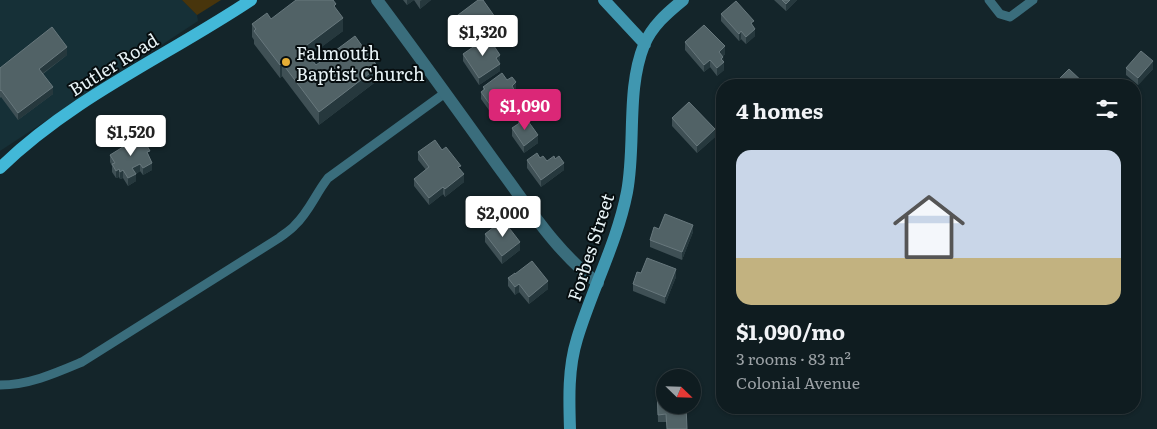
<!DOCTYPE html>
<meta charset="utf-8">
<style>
body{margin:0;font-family:Literata,serif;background:#182529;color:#f1f3f6;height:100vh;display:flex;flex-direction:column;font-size:19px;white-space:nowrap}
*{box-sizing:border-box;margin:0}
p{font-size:16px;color:#9ba1a5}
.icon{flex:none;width:28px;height:28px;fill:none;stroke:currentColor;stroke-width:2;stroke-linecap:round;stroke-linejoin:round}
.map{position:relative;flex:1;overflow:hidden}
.panel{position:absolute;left:716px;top:79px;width:425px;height:335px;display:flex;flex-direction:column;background:#0f1c20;border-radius:20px;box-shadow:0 1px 4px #0004,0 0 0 1px #2f3a3e}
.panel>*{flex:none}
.needle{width:32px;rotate:113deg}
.buttons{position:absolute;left:656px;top:369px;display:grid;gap:10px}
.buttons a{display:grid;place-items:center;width:45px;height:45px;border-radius:50%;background:#0f1c20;box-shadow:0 1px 4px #0004,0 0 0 1px #2f3a3e;font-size:25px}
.price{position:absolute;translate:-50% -42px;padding:0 11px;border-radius:5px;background:#fff;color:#222;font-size:16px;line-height:32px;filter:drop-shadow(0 1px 2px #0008)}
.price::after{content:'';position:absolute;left:50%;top:30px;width:15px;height:11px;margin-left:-8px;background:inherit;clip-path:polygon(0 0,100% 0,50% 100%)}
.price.selected{background:#db2777;color:#fff}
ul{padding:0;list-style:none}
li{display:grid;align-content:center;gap:10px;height:265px;padding:0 20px}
li span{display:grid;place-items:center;height:155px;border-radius:15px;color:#555}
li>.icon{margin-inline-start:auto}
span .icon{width:90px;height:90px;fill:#fffc;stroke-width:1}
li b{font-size:21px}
h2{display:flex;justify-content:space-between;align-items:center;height:60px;padding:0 20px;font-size:21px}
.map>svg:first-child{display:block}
.built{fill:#163037}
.green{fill:#48350c}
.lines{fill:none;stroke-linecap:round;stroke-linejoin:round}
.lane{stroke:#3a6d7c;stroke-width:9}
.street{stroke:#3a6d7c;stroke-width:12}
.secondary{stroke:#4097b0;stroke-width:12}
.primary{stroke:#42b8d8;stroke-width:12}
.wall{fill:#3f5055}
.shaded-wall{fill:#26383d}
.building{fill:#516266;stroke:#68787d}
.poi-dot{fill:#e5ad35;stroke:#060d0f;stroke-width:2}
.labels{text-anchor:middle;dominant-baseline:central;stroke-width:4;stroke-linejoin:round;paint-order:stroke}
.poi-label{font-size:18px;fill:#e7f2f5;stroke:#060d0f;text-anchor:start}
.street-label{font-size:18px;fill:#e7f2f5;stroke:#060d0f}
</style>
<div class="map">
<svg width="1157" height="429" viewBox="0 0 1157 429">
<rect width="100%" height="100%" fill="#14252a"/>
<path class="built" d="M 0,0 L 182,0 L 197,15 L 198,21 L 0,151 Z"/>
<path class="green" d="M 182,0 L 221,0 L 197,15 Z"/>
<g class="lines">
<path class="lane" d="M 989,0 L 1000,14 L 1010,17 L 1033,0
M 0,385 C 29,385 56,373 82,362 L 279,238 C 284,234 291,230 295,225 C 309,212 316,193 328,178 L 445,93"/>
<path class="street" d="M 377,0 C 419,56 459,112 500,169 C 529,208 558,254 598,283"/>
<path class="secondary" d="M 604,0 L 645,44
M 570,429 C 569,399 568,368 577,339 C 592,289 617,243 627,192 C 636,144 626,90 644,45 C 652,26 667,13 683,0"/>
<path class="primary" d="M 0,168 C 73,97 167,56 251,0"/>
</g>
<path class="wall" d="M 403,0 L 431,0 L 420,9 L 414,0 L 407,5 Z
M 774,0 L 797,0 L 786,11 Z
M 336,9 L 343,31 L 309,56 L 316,65 L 376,65 L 378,80 L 319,125 L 282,76 L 280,78 L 254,44 L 254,40 L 252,37 L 252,24 L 271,19 Z
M 721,14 L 754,27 L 755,36 L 746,44 L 741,39 L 739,41 L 721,21 Z
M 454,18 L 495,24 L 464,46 L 455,34 L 455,27 L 454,25 Z
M 685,42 L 725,54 L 723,56 L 724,70 L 717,76 L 710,67 L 704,72 L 685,50 Z
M 493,45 L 500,63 L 500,71 L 479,85 L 463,61 L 463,54 Z
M 67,55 L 43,74 L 53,94 L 18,120 L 1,97 L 0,98 L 0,68 Z
M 1126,68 L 1153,69 L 1138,85 L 1126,75 Z
M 507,80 L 516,90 L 515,91 L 515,98 L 496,112 L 495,110 L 491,113 L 481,99 L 481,92 L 483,90 L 483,87 Z
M 518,117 L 538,143 L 524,153 L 512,136 L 512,128 L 518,124 Z
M 672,118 L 715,137 L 697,153 L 672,126 Z
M 442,150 L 461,170 L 464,182 L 445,197 L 443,194 L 429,205 L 414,186 L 414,179 L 426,170 L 418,160 L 418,152 Z
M 110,155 L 150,158 L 152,170 L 143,175 L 140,171 L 136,174 L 136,181 L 128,186 L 123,178 L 120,179 L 119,177 L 116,178 L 112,172 L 112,166 L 110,162 Z
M 540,158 L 547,161 L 555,159 L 564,170 L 541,187 L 527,168 L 527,160 Z
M 659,229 L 693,232 L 682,260 L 650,247 L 650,240 Z
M 485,234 L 520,250 L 502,264 L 485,242 Z
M 641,273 L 676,277 L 665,304 L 633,291 L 633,284 Z
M 515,274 L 548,289 L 529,304 L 519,292 L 515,295 L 508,286 L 508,278 Z
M 657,389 L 686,405 L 666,422 L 658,422 Z"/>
<path class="shaded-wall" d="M 407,0 L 414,0 L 407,5 Z
M 422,0 L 431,0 L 420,9 L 420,1 Z
M 790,0 L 797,0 L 786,11 L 786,4 Z
M 495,17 L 495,24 L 464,46 L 464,39 Z
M 343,18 L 343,31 L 303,61 L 303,48 Z
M 755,29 L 755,36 L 746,44 L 746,37 Z
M 741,31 L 741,39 L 739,41 L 739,34 Z
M 725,46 L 725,54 L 719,59 L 719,52 Z
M 67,47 L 67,55 L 39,76 L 39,69 Z
M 376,53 L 376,66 L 370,57 Z
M 500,55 L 500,63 L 496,65 L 496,58 Z
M 723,57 L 724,70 L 717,76 L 717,68 L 721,59 Z
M 710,60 L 710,67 L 704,72 L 704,65 Z
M 1153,61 L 1153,69 L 1138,85 L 1138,78 Z
M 282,63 L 282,76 L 280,78 L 280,65 Z
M 500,64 L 500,71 L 479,85 L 479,78 Z
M 378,67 L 378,80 L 319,125 L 319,112 Z
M 516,82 L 516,90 L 512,93 L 512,86 Z
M 53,87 L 53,94 L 18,120 L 18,113 Z
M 515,91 L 515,98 L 496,112 L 496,104 Z
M 495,103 L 495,110 L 491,113 L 491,106 Z
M 715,129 L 715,137 L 697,153 L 697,146 Z
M 538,135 L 538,143 L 524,153 L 524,146 Z
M 152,163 L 152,170 L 143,175 L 143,168 Z
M 564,163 L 564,170 L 541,187 L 541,180 Z
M 140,164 L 140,171 L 136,174 L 136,181 L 128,186 L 128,178 L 132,168 Z
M 119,169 L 119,177 L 116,178 L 116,171 Z
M 123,170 L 123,178 L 120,179 L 120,172 Z
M 464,174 L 464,182 L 445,197 L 445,189 Z
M 443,187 L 443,194 L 429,205 L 429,198 Z
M 693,225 L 693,232 L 682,260 L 682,252 Z
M 520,242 L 520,250 L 502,264 L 502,256 Z
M 676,269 L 676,277 L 665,304 L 665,297 Z
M 548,281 L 548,289 L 529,304 L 529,297 Z
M 519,284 L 519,292 L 515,295 L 515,287 Z"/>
<path class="building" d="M 296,0 L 333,0 L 336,4 L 334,6 L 343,18 L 303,48 L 316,65 L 355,36 L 365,50 L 371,45 L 376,53 L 370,57 L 378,67 L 319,112 L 282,63 L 280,65 L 254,31 L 256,29 L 252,24 L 267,13 L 271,19 Z
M 478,0 L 483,0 L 495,17 L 464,39 L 455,27 L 458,24 L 454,18 Z
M 782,0 L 790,0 L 786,4 Z
M 736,1 L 754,21 L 751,23 L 755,29 L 746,37 L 741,31 L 739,34 L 721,14 Z
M 704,25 L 725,46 L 719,52 L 723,57 L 721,59 L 724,62 L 717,68 L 710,60 L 704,65 L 685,42 Z
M 52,27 L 67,47 L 39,69 L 53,87 L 18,113 L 1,90 L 0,91 L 0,68 Z
M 489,36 L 493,42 L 492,43 L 500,55 L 496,58 L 500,64 L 479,78 L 463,54 Z
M 1141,51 L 1153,61 L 1138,78 L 1126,68 Z
M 1069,69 L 1086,85 L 1053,85 Z
M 502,73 L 507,80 L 512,77 L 516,82 L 512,86 L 515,91 L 496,104 L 495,103 L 491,106 L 481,92 L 485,89 L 483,87 Z
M 689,102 L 715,129 L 697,146 L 672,118 Z
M 523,114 L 538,135 L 524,146 L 512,128 L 521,122 L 518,117 Z
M 139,137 L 144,145 L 146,144 L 150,151 L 147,152 L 152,163 L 143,168 L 140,164 L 132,168 L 136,174 L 128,178 L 123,170 L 120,172 L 119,169 L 116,171 L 112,164 L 115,163 L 110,155 Z
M 435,140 L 442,150 L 446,147 L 461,166 L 458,167 L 464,174 L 445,189 L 443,187 L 429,198 L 414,179 L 429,167 L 418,152 Z
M 537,153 L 540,158 L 543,156 L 547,161 L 554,156 L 555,159 L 559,156 L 564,163 L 541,180 L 527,160 Z
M 665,214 L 693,225 L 682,252 L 650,240 L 654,227 L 659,229 Z
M 503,220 L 520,242 L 502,256 L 485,234 Z
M 647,258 L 676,269 L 665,297 L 633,284 L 637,272 L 641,273 Z
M 532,261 L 548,281 L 529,297 L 519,284 L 515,287 L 508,278 L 515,273 L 515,274 Z
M 657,389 L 665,389 L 665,405 L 686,405 L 687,429 L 667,429 L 666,414 L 658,415 Z"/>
<circle class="poi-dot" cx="286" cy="62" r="5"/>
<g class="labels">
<g class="poi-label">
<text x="296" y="52">Falmouth<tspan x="296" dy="21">Baptist Church</tspan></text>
</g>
<g class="street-label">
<text transform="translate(113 64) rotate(-32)">Butler Road</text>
<text transform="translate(590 247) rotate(-72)">Forbes Street</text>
</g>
</g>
</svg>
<div class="buttons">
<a><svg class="needle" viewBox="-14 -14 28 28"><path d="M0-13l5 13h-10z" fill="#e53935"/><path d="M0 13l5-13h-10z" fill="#9ba1a5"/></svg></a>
</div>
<b class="price" style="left:483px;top:57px">$1,320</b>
<b class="price selected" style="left:525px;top:131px">$1,090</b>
<b class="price" style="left:131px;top:157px">$1,520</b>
<b class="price" style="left:503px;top:238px">$2,000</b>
<section class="panel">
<h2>4 homes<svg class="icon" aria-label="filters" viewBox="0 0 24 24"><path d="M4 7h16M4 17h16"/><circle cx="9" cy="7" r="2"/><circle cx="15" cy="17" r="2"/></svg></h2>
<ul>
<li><span style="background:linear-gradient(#c9d6e8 70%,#c2b280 0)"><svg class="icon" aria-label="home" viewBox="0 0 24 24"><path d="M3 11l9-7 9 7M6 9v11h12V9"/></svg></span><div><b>$1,090/mo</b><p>3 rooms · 83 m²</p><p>Colonial Avenue</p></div></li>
</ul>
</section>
</div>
